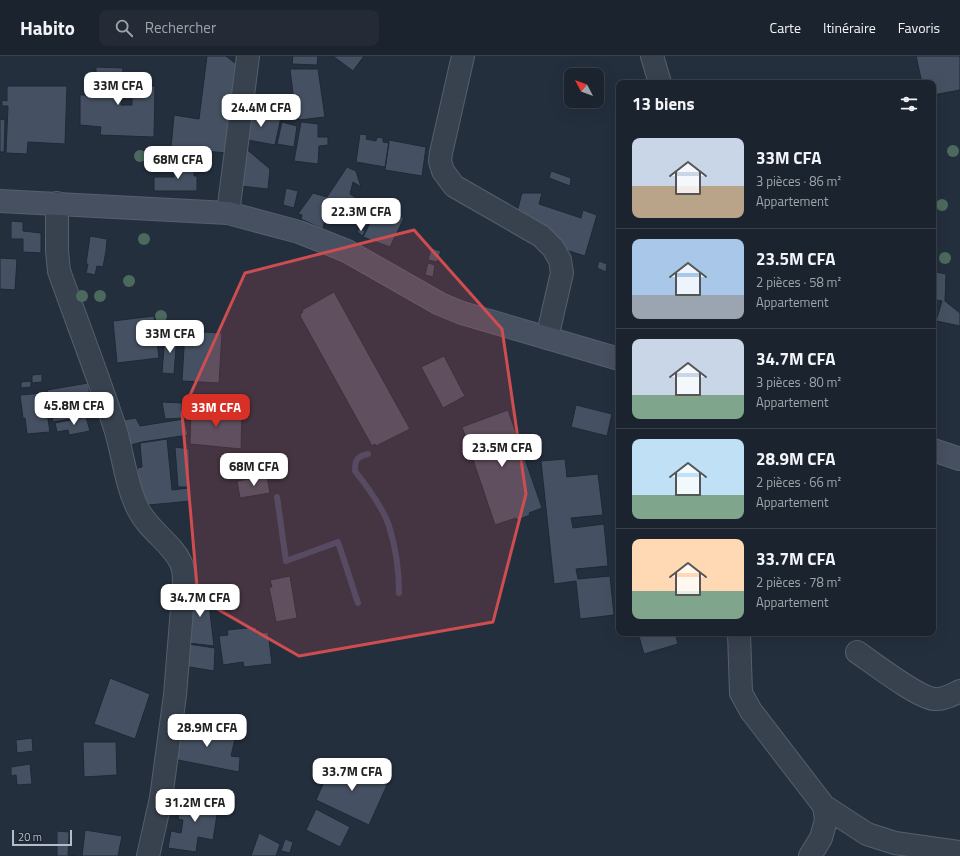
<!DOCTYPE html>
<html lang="fr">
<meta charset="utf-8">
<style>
body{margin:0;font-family:"Titillium Web",sans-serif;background:#242b36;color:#f1f3f6;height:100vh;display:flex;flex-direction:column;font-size:15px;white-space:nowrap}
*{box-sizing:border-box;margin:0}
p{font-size:13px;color:#a0a4aa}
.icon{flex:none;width:22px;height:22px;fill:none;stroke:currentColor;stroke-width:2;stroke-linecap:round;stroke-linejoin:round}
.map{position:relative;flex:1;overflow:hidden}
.sheet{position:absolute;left:616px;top:24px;width:320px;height:556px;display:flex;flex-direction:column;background:#1b232e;border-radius:8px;box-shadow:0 4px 16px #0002,0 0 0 1px #39404a}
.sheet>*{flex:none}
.needle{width:26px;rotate:311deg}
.buttons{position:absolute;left:564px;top:12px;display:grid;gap:8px}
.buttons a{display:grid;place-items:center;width:40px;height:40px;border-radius:8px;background:#1b232e;box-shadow:0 4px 16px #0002,0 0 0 1px #39404a;font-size:20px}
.scale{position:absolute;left:12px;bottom:10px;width:60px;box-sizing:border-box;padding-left:4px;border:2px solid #b4bcc9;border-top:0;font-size:11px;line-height:14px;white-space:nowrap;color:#b4bcc9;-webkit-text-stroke:3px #1d2633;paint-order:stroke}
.price{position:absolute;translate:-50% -34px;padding:0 9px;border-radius:8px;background:#fff;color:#222;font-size:13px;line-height:26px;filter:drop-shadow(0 1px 2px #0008)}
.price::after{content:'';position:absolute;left:50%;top:24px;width:12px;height:9px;margin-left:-6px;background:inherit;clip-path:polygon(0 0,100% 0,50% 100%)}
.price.on{background:#d93025;color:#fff}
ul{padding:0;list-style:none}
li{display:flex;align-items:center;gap:12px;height:100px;padding:0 16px}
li+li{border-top:1px solid #39404a}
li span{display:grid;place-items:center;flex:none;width:112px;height:80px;border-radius:8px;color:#555}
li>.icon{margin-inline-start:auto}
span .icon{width:48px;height:48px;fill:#fffc;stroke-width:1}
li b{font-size:17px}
h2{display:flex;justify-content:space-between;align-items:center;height:48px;padding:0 16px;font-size:17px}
header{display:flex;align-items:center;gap:24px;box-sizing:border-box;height:56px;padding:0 20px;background:#1b232e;border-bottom:1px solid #39404a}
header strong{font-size:19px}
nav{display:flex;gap:22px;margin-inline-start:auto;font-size:14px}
.search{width:280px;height:36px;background:#242b36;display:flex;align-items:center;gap:10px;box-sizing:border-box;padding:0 14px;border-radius:8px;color:#a0a4aa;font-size:15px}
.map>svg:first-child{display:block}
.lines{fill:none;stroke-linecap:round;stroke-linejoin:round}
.stream{stroke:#394c67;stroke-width:6}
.building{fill:#455162;stroke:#1f2835}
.minor-casing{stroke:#565f6c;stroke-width:24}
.secondary-casing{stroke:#565f6c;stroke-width:24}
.minor{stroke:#38414e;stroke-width:22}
.secondary{stroke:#465061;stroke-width:22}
.tree{fill:#4b6a5d}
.marked{fill:#ce4d50;fill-opacity:0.2;stroke:#ce4d50;stroke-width:3;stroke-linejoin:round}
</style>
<header>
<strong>Habito</strong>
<div class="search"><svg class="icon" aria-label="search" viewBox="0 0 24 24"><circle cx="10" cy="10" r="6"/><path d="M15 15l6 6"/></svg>Rechercher</div>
<nav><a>Carte</a><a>Itinéraire</a><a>Favoris</a></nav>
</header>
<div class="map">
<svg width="960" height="800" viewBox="0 0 960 800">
<rect width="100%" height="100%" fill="#242f3e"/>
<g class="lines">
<path class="stream" d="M 368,398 C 357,401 355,403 355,415 C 366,429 384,454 389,470 C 396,492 399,514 399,537
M 277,441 L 286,505 L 338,486 L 358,547"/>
</g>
<path class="building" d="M 207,0 L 226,0 L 240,11 L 238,98 L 171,92 L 174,59 L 199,63 Z
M 293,0 L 318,0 L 317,9 L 292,8 Z
M 333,0 L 364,0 L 353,15 Z
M 916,0 L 960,0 L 960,34 L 933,39 L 933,27 L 922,27 Z
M 96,11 L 123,12 L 121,49 L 132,49 L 132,29 L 155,30 L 154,81 L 100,79 L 101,71 L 80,69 L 80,39 L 86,39 L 86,27 L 96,27 Z
M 290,13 L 318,13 L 325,61 L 299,64 L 297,46 L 294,46 Z
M 7,30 L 67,30 L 65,88 L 28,86 L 27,98 L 6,97 L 8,50 L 2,50 L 2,44 L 7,45 Z
M 248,54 L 281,61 L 275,89 L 242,83 Z
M 0,63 L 5,64 L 4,96 L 0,96 Z
M 282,66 L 297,70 L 294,91 L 277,88 Z
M 301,66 L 318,68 L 318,81 L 328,81 L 328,89 L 319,90 L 318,108 L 294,105 Z
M 933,76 L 935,76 L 935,91 L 933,91 Z
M 360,78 L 367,79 L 366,83 L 376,85 L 377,81 L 383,82 L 383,86 L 389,87 L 385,111 L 356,106 Z
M 389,84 L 426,91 L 422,120 L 385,114 Z
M 244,91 L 270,113 L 268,133 L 240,130 Z
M 173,108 L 194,110 L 194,120 L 197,120 L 197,135 L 154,135 L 154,121 L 174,121 Z
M 347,111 L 356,115 L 361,131 L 353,126 L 350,138 L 364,147 L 354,165 L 327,151 L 323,173 L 301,163 L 302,159 L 298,158 L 313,137 L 327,141 Z
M 551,115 L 571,122 L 570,130 L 549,122 Z
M 286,132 L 298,135 L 294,152 L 283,149 Z
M 522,137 L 542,137 L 539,148 L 581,162 L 583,154 L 597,159 L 585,200 L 553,190 L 556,179 L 529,169 L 531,161 L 517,156 Z
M 378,151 L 404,162 L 390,191 L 363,181 Z
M 11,165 L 23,166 L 23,175 L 41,177 L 41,197 L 23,196 L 23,183 L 11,183 Z
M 359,172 L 365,175 L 363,180 L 357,176 Z
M 90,180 L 107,183 L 106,195 L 103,211 L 97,210 L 95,219 L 86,217 L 88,208 L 86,208 Z
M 431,192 L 441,195 L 437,206 L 428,204 Z
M 0,202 L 17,203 L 15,234 L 0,233 Z
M 599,205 L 607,208 L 606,216 L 597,212 Z
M 428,207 L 435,209 L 433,221 L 425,219 Z
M 936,216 L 946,218 L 945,245 L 960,257 L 960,270 L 936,265 L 942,245 L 936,244 L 936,258 L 933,258 L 933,234 L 934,234 Z
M 334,236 L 410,373 L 376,390 L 375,388 L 372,390 L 300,260 L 301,259 L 300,258 L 303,256 L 302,254 Z
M 154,260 L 159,302 L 117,307 L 113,265 Z
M 185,275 L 222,277 L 219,327 L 182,325 Z
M 165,278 L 177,279 L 174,318 L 162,317 Z
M 444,300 L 465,340 L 443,352 L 421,311 Z
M 42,318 L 42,326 L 32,327 L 32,319 Z
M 31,325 L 31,331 L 21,332 L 21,326 Z
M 88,327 L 93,359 L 53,366 L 47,334 Z
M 44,337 L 50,376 L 27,378 L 25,362 L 23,362 L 20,339 Z
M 162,346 L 182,347 L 184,362 L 165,363 Z
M 576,349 L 612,358 L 607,380 L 571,371 Z
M 191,352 L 242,356 L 241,393 L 190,388 Z
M 508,354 L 542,452 L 529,457 L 530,459 L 517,464 L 516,462 L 495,469 L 462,371 Z
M 86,361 L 90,375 L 69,379 L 68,374 L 57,376 L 55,367 Z
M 136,362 L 140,370 L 184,363 L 188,379 L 142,386 L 123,391 L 117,365 Z
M 167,383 L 172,434 L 189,432 L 191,445 L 138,450 L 140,436 L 137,412 L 142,411 L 140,387 Z
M 175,391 L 189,393 L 190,431 L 178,431 Z
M 565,403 L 567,421 L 598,418 L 603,459 L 571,462 L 573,472 L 604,468 L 608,510 L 576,513 L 578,523 L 610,520 L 614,559 L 580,563 L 576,525 L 554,528 L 541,405 Z
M 267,420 L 270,437 L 240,442 L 237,425 Z
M 290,520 L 297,562 L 276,566 L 269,531 L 272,531 L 270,524 Z
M 207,531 L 214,590 L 189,587 L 190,532 Z
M 256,571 L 257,578 L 268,576 L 272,608 L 244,611 L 243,606 L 223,609 L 219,580 L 228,579 L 227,574 Z
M 638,577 L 675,577 L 678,588 L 644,598 Z
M 188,588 L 215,592 L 214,615 L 183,610 Z
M 110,622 L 150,638 L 135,683 L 94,668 Z
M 186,664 L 205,669 L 205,671 L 236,679 L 231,700 L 240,701 L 239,716 L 173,703 L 177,683 L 183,684 Z
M 32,682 L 33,695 L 17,697 L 16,684 Z
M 83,686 L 116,686 L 117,719 L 84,721 Z
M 345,707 L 353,711 L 353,709 L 387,729 L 369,769 L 316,744 L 331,710 Z
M 30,708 L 32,728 L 17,729 L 16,719 L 11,720 L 11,711 Z
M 181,740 L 219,746 L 213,784 L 198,781 L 196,796 L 168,792 L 171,775 L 181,777 L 183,764 L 178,763 Z
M 316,753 L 350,771 L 340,791 L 306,774 Z
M 85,774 L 122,780 L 118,800 L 82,800 Z
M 57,775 L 69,776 L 68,799 L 77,800 L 57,800 Z
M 259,777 L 280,788 L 276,800 L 251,800 Z
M 285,783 L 293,786 L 290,797 L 281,795 Z"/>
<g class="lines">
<g class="minor-casing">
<path id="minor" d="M 463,0 L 441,97 L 440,105 L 443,115 L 454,130 L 541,180 L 553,192 L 560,204 L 562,217 L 547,282
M 652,0 L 660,27
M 57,147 L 57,195 L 59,215 C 77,266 97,317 114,369 C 123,396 125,427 138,453 C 148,474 172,487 181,507 C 184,514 184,521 184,528 L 175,639 L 161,742 L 148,800
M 228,157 L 248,0
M 739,577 L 741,637 L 751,655 L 824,750 L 826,764 L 821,782 L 810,800
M 857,596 C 873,607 917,641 934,643 C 943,644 952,639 960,635
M 824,750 L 867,778 L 895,787 L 960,796"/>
</g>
<g class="secondary-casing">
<path id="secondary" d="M 0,145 L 228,157 L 299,176 L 347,195 L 440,248 L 462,257 L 619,303
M 933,394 L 960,403"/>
</g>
<use href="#minor" class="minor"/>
<use href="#secondary" class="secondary"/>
</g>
<g class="tree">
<circle cx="953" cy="95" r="6"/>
<circle cx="140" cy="100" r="6"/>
<circle cx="942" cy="149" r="6"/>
<circle cx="144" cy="183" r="6"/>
<circle cx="945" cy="202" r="6"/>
<circle cx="129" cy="225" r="6"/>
<circle cx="82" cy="240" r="6"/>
<circle cx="100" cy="240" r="6"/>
<circle cx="161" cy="260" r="6"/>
</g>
<path class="marked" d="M 414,174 L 502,273 L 526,438 L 493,566 L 299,600 L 198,542 L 182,357 L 245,217 Z"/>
</svg>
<div class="buttons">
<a><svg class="needle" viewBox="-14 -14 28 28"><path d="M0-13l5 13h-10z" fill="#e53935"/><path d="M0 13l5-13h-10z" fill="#a0a4aa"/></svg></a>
</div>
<div class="scale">20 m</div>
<b class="price" style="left:118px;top:50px">33M CFA</b>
<b class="price" style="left:261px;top:72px">24.4M CFA</b>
<b class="price" style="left:178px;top:124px">68M CFA</b>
<b class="price" style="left:361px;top:176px">22.3M CFA</b>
<b class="price" style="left:170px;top:298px">33M CFA</b>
<b class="price" style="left:74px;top:370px">45.8M CFA</b>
<b class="price on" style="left:216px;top:372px">33M CFA</b>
<b class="price" style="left:502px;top:412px">23.5M CFA</b>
<b class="price" style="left:254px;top:431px">68M CFA</b>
<b class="price" style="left:200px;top:562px">34.7M CFA</b>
<b class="price" style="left:207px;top:692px">28.9M CFA</b>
<b class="price" style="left:352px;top:736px">33.7M CFA</b>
<b class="price" style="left:195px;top:767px">31.2M CFA</b>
<section class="sheet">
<h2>13 biens<svg class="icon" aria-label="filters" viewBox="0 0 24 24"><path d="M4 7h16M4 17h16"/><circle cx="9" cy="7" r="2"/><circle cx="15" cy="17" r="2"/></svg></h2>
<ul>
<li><span style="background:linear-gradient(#c9d6e8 60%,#b9a48a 0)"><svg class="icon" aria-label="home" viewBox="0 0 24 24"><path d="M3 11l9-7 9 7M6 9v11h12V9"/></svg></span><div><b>33M CFA</b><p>3 pièces · 86 m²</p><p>Appartement</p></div></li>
<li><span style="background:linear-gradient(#a9c7e8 70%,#9aa5b1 0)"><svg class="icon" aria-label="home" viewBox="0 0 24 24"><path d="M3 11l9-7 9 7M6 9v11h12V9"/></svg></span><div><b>23.5M CFA</b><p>2 pièces · 58 m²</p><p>Appartement</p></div></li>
<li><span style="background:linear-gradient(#c9d6e8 70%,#7fa58c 0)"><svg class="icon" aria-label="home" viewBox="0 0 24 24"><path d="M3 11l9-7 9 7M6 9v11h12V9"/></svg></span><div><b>34.7M CFA</b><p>3 pièces · 80 m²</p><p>Appartement</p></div></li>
<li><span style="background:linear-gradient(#bfe0f5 70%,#7fa58c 0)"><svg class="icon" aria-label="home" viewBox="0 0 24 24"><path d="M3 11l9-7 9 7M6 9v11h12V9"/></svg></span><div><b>28.9M CFA</b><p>2 pièces · 66 m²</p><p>Appartement</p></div></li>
<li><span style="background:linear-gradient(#ffd9b3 65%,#7fa58c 0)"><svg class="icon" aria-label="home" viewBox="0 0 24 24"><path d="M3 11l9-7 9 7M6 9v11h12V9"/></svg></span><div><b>33.7M CFA</b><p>2 pièces · 78 m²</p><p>Appartement</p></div></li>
</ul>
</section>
</div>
